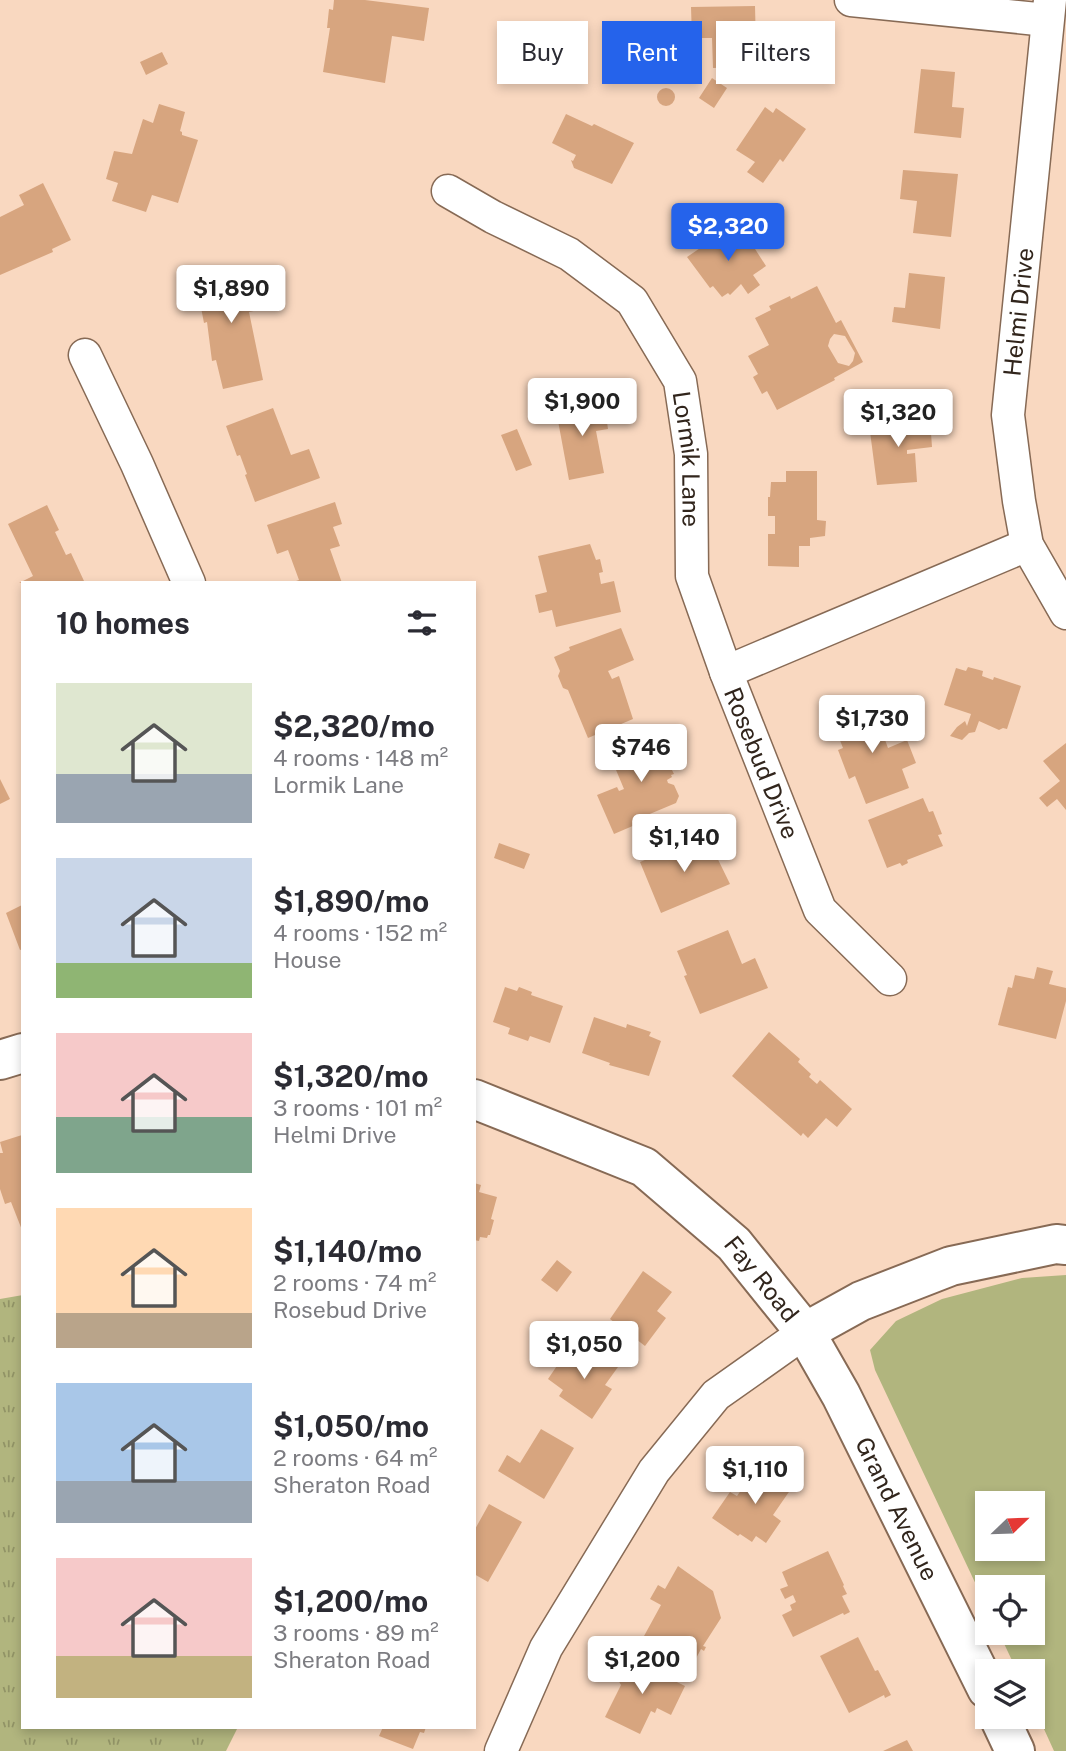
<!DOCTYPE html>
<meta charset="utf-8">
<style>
body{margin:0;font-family:"Public Sans",sans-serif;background:#f7f7f7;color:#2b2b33;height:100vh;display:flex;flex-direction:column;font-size:26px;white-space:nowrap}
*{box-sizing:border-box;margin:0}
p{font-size:23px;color:#7c7c81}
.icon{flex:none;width:38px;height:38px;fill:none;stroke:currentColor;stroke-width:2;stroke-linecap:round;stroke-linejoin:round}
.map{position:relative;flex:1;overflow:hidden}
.drawer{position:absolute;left:21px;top:581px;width:455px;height:1148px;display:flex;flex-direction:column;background:#fff;border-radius:0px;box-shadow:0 4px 10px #0003}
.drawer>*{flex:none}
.guide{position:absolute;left:497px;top:21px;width:464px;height:63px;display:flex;gap:14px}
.needle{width:46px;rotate:67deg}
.buttons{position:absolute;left:975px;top:1491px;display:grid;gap:14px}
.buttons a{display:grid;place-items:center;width:70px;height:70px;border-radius:0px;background:#fff;box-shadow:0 4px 10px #0003;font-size:35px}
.price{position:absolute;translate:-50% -60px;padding:0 16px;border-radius:7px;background:#fff;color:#222;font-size:23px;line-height:46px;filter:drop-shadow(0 2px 4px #0008)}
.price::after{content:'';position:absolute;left:50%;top:42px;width:21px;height:16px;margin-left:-10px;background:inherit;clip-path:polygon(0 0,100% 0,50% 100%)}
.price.selected{background:#2563eb;color:#fff}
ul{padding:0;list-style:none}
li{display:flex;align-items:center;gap:21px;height:175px;padding:0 35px}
li span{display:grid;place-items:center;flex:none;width:196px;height:140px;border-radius:0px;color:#555}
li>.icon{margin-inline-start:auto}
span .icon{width:84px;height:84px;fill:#fffc;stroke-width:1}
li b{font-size:30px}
h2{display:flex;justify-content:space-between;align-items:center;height:84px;padding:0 35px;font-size:30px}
.pill{padding:0 24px;border-radius:0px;background:#fff;box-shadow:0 4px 10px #0003;font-size:24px;line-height:63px}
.pill.selected{background:#2563eb;color:#fff}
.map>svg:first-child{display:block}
.green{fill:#b1b57e;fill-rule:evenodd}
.park{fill:url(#park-tufts)}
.building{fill:#d7a57f;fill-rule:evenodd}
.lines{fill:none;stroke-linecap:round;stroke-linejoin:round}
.street-casing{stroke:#876a55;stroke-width:35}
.secondary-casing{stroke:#876a55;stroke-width:42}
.street{stroke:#fff;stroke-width:32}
.secondary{stroke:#fff;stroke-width:38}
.labels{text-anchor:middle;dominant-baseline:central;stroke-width:7;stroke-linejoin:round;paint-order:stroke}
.street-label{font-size:24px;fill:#31251c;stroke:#fff}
</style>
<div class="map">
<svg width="1066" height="1751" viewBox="0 0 1066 1751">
<defs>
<pattern id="park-tufts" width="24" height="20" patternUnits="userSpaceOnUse" patternTransform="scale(1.75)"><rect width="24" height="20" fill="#b1b57e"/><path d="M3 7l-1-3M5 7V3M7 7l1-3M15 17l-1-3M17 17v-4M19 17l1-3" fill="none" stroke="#919366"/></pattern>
</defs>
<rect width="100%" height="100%" fill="#f9d8c0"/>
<path class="green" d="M 1066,1275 L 1066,1751 L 1054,1751 L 1033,1705 L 1032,1671 L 1017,1671 L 999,1633 L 1032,1633 L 1032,1587 L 987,1587 L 987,1608 L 875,1370 L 870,1350 L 896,1321 L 942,1299 L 1022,1278 ZM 987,1503 L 1032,1503 L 1032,1549 L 987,1549 Z"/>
<path class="park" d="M 23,1295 L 23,1727 L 238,1727 L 226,1751 L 0,1751 L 0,1299 Z"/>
<path class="building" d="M 334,0 L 365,0 L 429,8 L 424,41 L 392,36 L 385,83 L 323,72 L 330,28 L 327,28 L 329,9 L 333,10 Z
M 755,6 L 756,46 L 747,46 L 748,67 L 713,68 L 712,38 L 692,38 L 691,7 Z
M 162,52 L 168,64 L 146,75 L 140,62 Z
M 921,69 L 955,72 L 952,107 L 964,108 L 961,138 L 914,133 Z
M 712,78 L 727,88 L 714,108 L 699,98 Z
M657 97a9 9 0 1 1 18 0a9 9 0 1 1-18 0Z
M 159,104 L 185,112 L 180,131 L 182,132 L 182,135 L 198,140 L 178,203 L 152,195 L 146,212 L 112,201 L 118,183 L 106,179 L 114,151 L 132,154 L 143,119 L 153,123 Z
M 765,107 L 773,113 L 776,108 L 806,129 L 783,162 L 780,159 L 763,183 L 747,172 L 755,162 L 736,150 Z
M 566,114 L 592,126 L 594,124 L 634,143 L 612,184 L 574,168 L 571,160 L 573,161 L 576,155 L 552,143 Z
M 903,170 L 958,174 L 951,237 L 913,233 L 917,201 L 900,199 Z
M 43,183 L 71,240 L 52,249 L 53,252 L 0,275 L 0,217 L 24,205 L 19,195 Z
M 734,225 L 743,237 L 746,235 L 766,266 L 753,275 L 760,285 L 748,294 L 741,284 L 730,295 L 728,293 L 722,297 L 713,286 L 710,288 L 687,257 Z
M 232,267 L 233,274 L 250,270 L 259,310 L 249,312 L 263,380 L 223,389 L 216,360 L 212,361 L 207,322 L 204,323 L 196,282 L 213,279 L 211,271 Z
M 909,273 L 945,277 L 940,329 L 892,322 L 894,307 L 905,308 Z
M 817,286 L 836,323 L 841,320 L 863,362 L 834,378 L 835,380 L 777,410 L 767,391 L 762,394 L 753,377 L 758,374 L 748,356 L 769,345 L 755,318 L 771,310 L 769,306 L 790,296 L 791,299 ZM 834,334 L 845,336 L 855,353 L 853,361 L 849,366 L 838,363 L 828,346 L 830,339 Z
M 604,401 L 608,429 L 596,431 L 604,473 L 569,480 L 556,410 Z
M 273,408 L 291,455 L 309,449 L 320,478 L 255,502 L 245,475 L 247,474 L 240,455 L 237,456 L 226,426 Z
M 930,419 L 932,447 L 907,450 L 907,454 L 915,453 L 917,482 L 877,485 L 869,424 Z
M 517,429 L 532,465 L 516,471 L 501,435 Z
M 786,471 L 817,471 L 817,520 L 826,521 L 825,536 L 810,538 L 810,546 L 799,546 L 799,567 L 768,566 L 768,534 L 775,534 L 775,516 L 768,516 L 768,497 L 770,497 L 771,482 L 786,482 Z
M 335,502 L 342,524 L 333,527 L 340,546 L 330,549 L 342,583 L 290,583 L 299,580 L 288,550 L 277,554 L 267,525 Z
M 47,505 L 59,530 L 55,532 L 66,555 L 71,553 L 84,581 L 80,583 L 19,583 L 33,576 L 8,524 Z
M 590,544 L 596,560 L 600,559 L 603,572 L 599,573 L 601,584 L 614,581 L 621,612 L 556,627 L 552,610 L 539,613 L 535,595 L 547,592 L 538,556 Z
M 621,628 L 634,660 L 608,671 L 612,679 L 619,676 L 633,719 L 588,738 L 568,690 L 563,688 L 558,676 L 560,671 L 554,657 L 570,650 L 569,647 Z
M 968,667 L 983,671 L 982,676 L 993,680 L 994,677 L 1021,686 L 1007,729 L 1003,728 L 999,730 L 979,721 L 975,732 L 969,733 L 962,740 L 950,736 L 957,727 L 965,721 L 967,726 L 971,714 L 944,705 L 956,668 L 966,671 Z
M 872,704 L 888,748 L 907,740 L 916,763 L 902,769 L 909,788 L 866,804 L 855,776 L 849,779 L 838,750 L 843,748 L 832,720 Z
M 666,734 L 677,760 L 669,764 L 674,774 L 671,775 L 672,777 L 667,780 L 668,783 L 674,785 L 679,796 L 676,803 L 633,821 L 635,825 L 614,834 L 597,795 L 617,787 L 619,791 L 624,789 L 611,758 Z
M 1066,743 L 1066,810 L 1057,799 L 1047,807 L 1039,798 L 1060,781 L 1043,761 Z
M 0,779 L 10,799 L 0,804 Z
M 923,798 L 929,812 L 933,811 L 942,834 L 938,835 L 943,846 L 907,860 L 908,863 L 902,866 L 900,863 L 887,868 L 868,820 Z
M 706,835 L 730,884 L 661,913 L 640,862 Z
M 499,843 L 530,854 L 524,869 L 494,858 Z
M 22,905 L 23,949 L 20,950 L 6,913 Z
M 728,930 L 742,964 L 755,958 L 768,988 L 700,1014 L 684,976 L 687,975 L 677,951 Z
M 1037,967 L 1053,971 L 1049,984 L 1066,988 L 1066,1001 L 1056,1039 L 998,1025 L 1008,987 L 1012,988 L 1015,975 L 1034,979 Z
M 505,987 L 517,991 L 519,987 L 532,992 L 531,995 L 563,1006 L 550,1043 L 530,1036 L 528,1041 L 508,1034 L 510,1028 L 493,1022 Z
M 594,1017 L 626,1028 L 627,1024 L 651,1032 L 649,1036 L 661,1041 L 649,1076 L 609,1065 L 610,1063 L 582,1053 Z
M 769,1032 L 800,1059 L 798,1062 L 811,1074 L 809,1077 L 817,1084 L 820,1080 L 852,1109 L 837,1127 L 826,1118 L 808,1138 L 803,1133 L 801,1136 L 732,1076 Z
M 22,1135 L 23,1230 L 22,1230 L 11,1202 L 5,1204 L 0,1189 L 0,1153 L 3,1153 L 0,1142 Z
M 474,1183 L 481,1185 L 479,1192 L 497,1197 L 491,1219 L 494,1220 L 490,1235 L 488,1235 L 487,1238 L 480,1237 L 479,1241 L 474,1240 Z
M 557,1260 L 572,1272 L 557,1292 L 541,1280 Z
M 643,1271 L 672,1292 L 657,1311 L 666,1318 L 645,1346 L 610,1319 Z
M 590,1347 L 618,1367 L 605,1385 L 612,1389 L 592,1419 L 559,1396 L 563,1390 L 548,1379 L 565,1354 L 579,1363 Z
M 541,1429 L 574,1448 L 544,1499 L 498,1471 L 507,1455 L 520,1463 Z
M 760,1463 L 793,1486 L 773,1515 L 781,1521 L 766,1543 L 756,1536 L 752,1542 L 740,1534 L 738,1536 L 712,1518 L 730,1492 L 737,1496 Z
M 489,1504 L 522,1522 L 488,1582 L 474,1574 L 474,1531 Z
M 828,1551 L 844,1585 L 843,1586 L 847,1594 L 842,1596 L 850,1612 L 844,1615 L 843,1613 L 793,1637 L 782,1615 L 792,1610 L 790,1605 L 796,1602 L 793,1595 L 785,1599 L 780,1589 L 788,1586 L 782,1572 Z
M 678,1566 L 713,1591 L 721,1618 L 703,1646 L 706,1647 L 704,1651 L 701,1649 L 693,1664 L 644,1636 L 661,1605 L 650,1599 L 658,1585 L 665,1589 Z
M 858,1637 L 875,1671 L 878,1670 L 891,1695 L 885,1698 L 884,1695 L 849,1713 L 820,1656 Z
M 632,1656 L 638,1659 L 636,1662 L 685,1686 L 671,1715 L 657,1708 L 655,1713 L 651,1711 L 640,1734 L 605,1717 L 621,1685 L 617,1678 L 620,1670 L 625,1672 Z
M 383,1727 L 426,1727 L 424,1733 L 420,1732 L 413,1749 L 379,1736 Z
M 907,1740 L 913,1751 L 883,1751 Z"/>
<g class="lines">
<g class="street-casing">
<g id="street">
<path d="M 851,0 L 1047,20"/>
<path d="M 1050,0 L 1008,415 L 1019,501 L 1027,545 L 1066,613"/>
<path id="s1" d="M 448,191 L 493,217 L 569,254 L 632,301 L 680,381 L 691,454 L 692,576 L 726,672"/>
<path d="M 85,355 L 137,464 L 189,583"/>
<path d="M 890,979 L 820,910 L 726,672 L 1027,545"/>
<path d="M 501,1751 L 546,1648 L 654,1471 L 716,1395 L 805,1332"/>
</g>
</g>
<g class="secondary-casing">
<g id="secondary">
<path d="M 0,1060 L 23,1053"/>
<path id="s2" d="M 474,1099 L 644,1167 L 734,1244 L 805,1332 L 841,1395 L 987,1689"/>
<path d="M 805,1332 L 861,1301 L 951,1266 L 1056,1244 L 1066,1245"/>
<path d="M 999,1717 L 1015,1751"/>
</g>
</g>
<use href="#street" class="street"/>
<use href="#secondary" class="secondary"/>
</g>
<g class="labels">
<g class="street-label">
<text transform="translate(1018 312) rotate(-84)">Helmi Drive</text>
<text stroke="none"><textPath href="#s1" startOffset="387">Lormik Lane</textPath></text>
<text transform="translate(762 763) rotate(68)">Rosebud Drive</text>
<text stroke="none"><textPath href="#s2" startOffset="346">Fay Road</textPath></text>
<text stroke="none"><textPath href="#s2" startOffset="614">Grand Avenue</textPath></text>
</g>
</g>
</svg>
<div class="buttons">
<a><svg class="needle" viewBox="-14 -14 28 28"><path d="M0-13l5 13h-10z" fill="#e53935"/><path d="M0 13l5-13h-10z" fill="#7c7c81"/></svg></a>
<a><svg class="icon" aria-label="locate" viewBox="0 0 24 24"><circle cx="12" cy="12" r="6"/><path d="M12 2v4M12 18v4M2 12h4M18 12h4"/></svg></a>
<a><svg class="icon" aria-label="layers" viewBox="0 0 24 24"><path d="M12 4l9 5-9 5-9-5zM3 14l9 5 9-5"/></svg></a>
</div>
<b class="price selected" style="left:728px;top:263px">$2,320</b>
<b class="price" style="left:231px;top:325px">$1,890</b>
<b class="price" style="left:582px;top:438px">$1,900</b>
<b class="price" style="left:898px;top:449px">$1,320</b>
<b class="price" style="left:872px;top:755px">$1,730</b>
<b class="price" style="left:641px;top:784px">$746</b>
<b class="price" style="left:684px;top:874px">$1,140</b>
<b class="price" style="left:584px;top:1381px">$1,050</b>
<b class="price" style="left:755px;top:1506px">$1,110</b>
<b class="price" style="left:642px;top:1696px">$1,200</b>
<div class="guide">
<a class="pill">Buy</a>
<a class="pill selected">Rent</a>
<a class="pill">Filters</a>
</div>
<section class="drawer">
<h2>10 homes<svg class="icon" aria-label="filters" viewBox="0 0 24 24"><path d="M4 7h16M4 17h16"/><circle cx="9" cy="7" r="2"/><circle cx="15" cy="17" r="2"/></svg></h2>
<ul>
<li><span style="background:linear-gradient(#dfe7d0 65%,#9aa5b1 0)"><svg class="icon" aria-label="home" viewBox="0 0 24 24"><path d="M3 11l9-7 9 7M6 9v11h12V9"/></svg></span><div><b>$2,320/mo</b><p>4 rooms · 148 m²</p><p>Lormik Lane</p></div></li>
<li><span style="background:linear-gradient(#c9d6e8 75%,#8fb573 0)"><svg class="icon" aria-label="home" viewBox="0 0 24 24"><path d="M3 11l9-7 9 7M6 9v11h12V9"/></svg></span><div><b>$1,890/mo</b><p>4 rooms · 152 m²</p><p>House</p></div></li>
<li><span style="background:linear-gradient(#f6c9c9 60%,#7fa58c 0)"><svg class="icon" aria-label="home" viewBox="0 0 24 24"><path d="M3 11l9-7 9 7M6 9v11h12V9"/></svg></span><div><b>$1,320/mo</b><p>3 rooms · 101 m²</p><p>Helmi Drive</p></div></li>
<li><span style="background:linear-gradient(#ffd9b3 75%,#b9a48a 0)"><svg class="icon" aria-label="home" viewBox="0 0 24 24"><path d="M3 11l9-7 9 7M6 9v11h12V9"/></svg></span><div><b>$1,140/mo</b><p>2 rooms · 74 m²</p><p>Rosebud Drive</p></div></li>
<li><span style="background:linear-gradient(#a9c7e8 70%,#9aa5b1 0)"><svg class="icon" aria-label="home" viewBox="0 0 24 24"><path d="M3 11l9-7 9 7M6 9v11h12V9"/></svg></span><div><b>$1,050/mo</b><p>2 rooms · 64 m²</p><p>Sheraton Road</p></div></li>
<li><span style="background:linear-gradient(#f6c9c9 70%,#c2b280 0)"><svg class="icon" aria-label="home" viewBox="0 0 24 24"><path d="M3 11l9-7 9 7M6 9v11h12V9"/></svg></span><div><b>$1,200/mo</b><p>3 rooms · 89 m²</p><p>Sheraton Road</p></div></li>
</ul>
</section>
</div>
